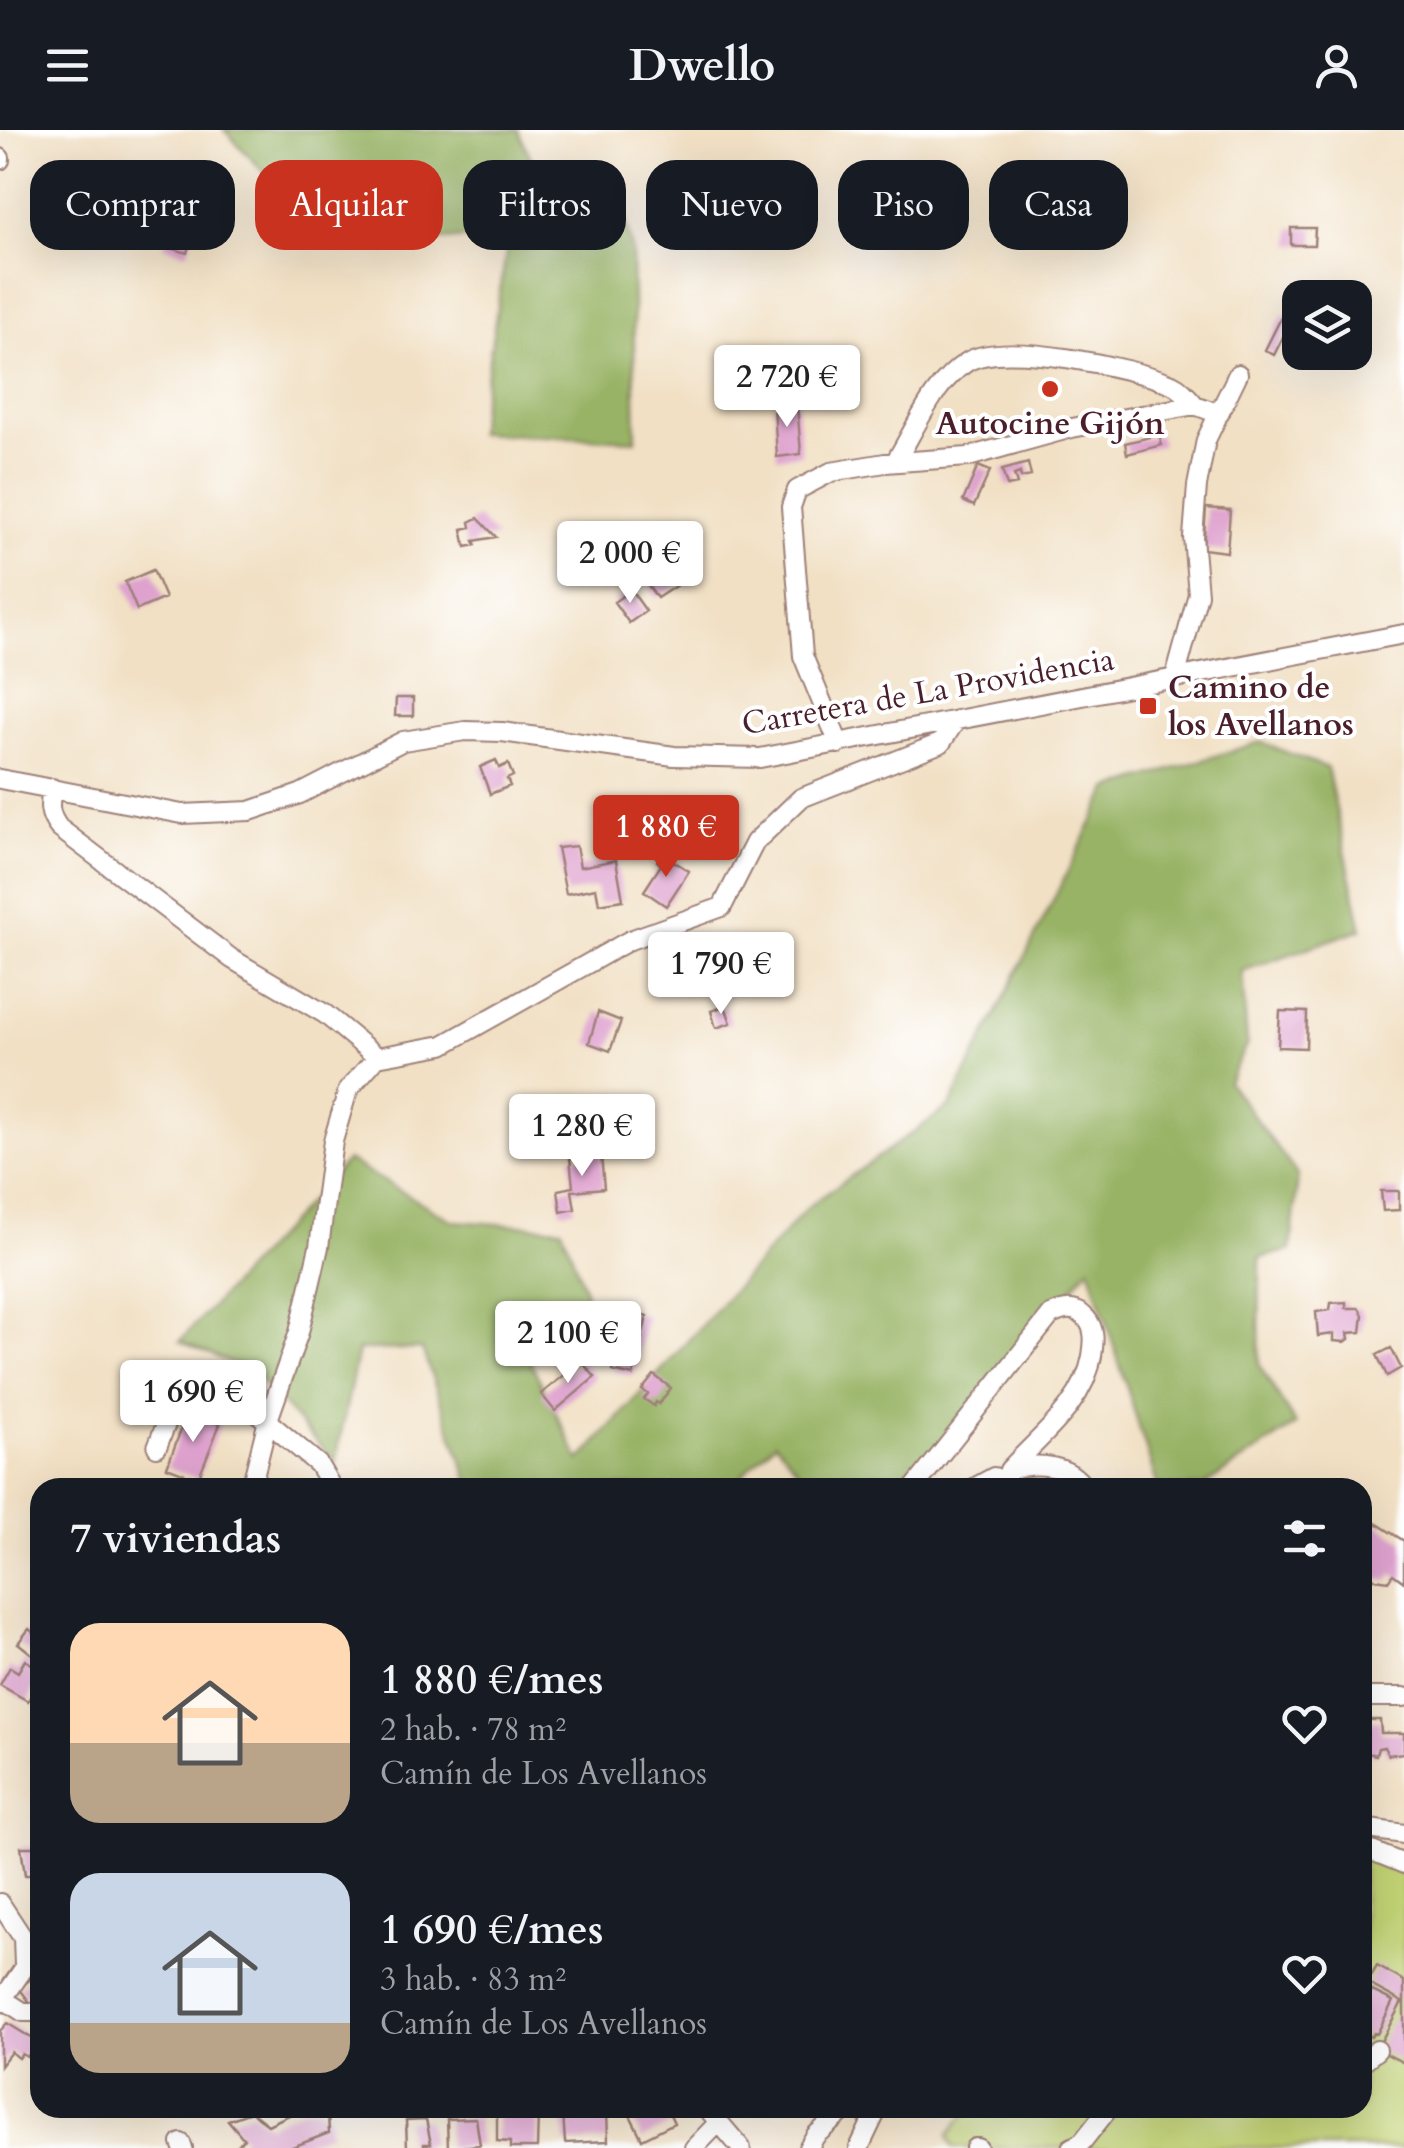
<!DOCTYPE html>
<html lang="es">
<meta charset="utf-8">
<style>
body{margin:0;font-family:Cardo,serif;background:#242831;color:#f1f3f6;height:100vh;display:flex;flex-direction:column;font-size:38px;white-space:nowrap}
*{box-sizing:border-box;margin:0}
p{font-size:32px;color:#9ea1a6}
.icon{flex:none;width:55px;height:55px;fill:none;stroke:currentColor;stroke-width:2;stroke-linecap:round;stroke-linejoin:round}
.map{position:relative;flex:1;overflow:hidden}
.sheet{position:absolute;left:30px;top:1348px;width:1342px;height:640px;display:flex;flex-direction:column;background:#171b24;border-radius:30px;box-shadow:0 10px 40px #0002}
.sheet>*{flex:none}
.guide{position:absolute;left:30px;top:30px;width:1345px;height:90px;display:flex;gap:20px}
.buttons{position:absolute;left:1282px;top:150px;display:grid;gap:20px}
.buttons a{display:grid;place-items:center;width:90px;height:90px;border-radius:20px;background:#171b24;box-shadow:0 10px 40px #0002;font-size:50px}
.price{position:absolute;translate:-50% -85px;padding:0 22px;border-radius:10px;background:#fff;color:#222;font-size:32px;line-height:65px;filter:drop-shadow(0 2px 5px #0008)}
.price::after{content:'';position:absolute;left:50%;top:60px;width:30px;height:22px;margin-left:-15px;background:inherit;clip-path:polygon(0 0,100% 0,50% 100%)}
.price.selected{background:#c8321e;color:#fff}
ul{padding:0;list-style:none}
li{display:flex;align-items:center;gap:30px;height:250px;padding:0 40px}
li span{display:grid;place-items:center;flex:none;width:280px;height:200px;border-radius:30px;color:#555}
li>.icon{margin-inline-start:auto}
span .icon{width:120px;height:120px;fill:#fffc;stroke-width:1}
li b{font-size:42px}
h2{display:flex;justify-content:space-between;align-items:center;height:120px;padding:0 40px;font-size:42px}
.pill{padding:0 35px;border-radius:30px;background:#171b24;box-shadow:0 10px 40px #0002;font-size:35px;line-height:90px}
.pill.selected{background:#c8321e;color:#fff}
header{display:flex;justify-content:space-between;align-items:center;height:130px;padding:0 40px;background:#171b24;font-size:45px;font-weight:700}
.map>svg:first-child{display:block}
.green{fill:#c1d173;stroke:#86784f;stroke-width:2.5}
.forest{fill:#98b365;stroke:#716948;stroke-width:2.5}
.building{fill:#dfa2cf}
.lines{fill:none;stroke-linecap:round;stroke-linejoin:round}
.minor-casing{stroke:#9e8078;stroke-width:22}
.minor{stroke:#fff;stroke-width:18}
.poi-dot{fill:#c8321e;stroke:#fff;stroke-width:4}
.labels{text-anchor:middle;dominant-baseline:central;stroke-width:8;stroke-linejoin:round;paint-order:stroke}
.poi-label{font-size:32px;font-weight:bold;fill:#4a1f2b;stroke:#fff}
.street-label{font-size:32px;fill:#4a1f2b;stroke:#fff}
</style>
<header><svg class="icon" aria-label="menu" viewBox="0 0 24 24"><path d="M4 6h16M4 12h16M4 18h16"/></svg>Dwello<svg class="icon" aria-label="person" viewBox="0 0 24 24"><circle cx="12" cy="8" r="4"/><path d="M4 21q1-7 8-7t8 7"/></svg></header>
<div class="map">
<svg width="1404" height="2018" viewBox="0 0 1404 2018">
<rect width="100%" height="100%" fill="#fff"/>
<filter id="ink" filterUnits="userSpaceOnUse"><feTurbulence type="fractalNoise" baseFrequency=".01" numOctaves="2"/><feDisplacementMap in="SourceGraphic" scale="20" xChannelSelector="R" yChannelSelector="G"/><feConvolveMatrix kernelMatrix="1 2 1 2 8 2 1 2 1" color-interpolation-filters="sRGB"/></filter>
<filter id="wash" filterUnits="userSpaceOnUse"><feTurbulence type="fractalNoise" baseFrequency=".0048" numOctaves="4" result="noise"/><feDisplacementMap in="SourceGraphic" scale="40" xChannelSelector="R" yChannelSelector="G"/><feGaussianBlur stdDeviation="2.25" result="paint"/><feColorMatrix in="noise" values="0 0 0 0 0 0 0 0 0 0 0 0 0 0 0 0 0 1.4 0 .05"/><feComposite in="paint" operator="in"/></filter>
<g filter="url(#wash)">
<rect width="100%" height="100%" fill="#f1e0c4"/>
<path class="green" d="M 1363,1727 L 1404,1743 L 1404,2018 L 953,2018 L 948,2006 L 970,1978 L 1362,1978 Z"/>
<path class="forest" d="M 224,0 L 518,0 L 553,76 L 614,44 L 632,119 L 636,310 L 477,303 L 509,105 L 337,118 Z
M 1260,612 L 1327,638 L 1362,799 L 1242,841 L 1247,914 L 1228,952 L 1298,1046 L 1291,1120 L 1260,1128 L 1259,1235 L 1296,1295 L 1202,1357 L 1158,1357 L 1089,1137 L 915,1357 L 806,1357 L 803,1346 L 775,1312 L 744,1343 L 737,1357 L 471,1357 L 422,1219 L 358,1220 L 335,1332 L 254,1243 L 180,1211 L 347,1030 L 453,1091 L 562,1098 L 586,1163 L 530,1231 L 580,1331 L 809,1076 L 950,976 L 1109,659 Z"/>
<g id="blocks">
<path class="building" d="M 190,65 L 191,74 L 202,77 L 187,123 L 164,116 L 170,94 L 173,95 L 173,85 L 176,84 L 173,68 Z
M 1291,98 L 1315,98 L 1314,115 L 1291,115 Z
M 1283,184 L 1292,189 L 1274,225 L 1265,220 Z
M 797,274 L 801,324 L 777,327 L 774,276 Z
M 1159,305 L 1162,315 L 1127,324 L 1125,313 Z
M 1028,333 L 1031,346 L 1021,348 L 1020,343 L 1014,345 L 1017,354 L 1007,356 L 1002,340 Z
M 978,336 L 990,341 L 974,376 L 963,371 Z
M 1206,378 L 1230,380 L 1227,422 L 1203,419 Z
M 478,388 L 496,407 L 474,411 L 476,415 L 466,417 L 462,399 L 471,397 L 470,392 Z
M 664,438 L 677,455 L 657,468 L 645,451 Z
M 153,440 L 165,468 L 137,480 L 125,452 Z
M 631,460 L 646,481 L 629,493 L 614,472 Z
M 396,568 L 413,568 L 413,586 L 395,586 Z
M 496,630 L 499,638 L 508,634 L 513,646 L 507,649 L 510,656 L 490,664 L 480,637 Z
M 576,716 L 580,737 L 616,730 L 623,770 L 599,774 L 596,758 L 566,764 L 557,718 Z
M 662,724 L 689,741 L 666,776 L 644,761 L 661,735 L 657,731 Z
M 725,876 L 731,893 L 716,898 L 711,881 Z
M 1280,881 L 1307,882 L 1306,918 L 1278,917 Z
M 598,882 L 621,891 L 610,921 L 589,913 Z
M 601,1025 L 604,1058 L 572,1061 L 575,1079 L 561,1082 L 558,1060 L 573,1057 L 570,1028 Z
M 1381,1061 L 1399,1061 L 1399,1080 L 1383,1081 Z
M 1346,1172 L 1346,1178 L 1359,1178 L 1363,1185 L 1361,1202 L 1348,1203 L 1349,1209 L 1345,1212 L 1334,1211 L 1334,1204 L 1318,1206 L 1316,1182 L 1330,1180 L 1331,1173 Z
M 628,1181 L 647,1186 L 633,1246 L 613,1241 Z
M 1391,1218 L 1401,1238 L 1387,1246 L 1377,1225 Z
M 581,1231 L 595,1247 L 555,1281 L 541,1264 Z
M 654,1245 L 671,1258 L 659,1274 L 656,1272 L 654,1276 L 644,1269 L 648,1264 L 642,1260 Z
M 188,1281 L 220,1294 L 198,1349 L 167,1337 Z
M 1376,1393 L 1404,1411 L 1404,1452 L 1393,1444 L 1388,1451 L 1376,1449 L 1362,1439 L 1367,1429 L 1362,1425 L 1362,1418 L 1369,1409 L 1366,1407 Z
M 29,1499 L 40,1508 L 40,1516 L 33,1525 L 18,1513 Z
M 25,1530 L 40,1539 L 40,1549 L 28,1571 L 0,1555 L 10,1537 L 18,1542 Z
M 1367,1590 L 1380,1590 L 1381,1603 L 1404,1603 L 1404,1623 L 1388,1625 L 1384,1617 L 1378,1618 L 1376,1625 L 1367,1623 Z
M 21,1717 L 40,1717 L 40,1736 L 36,1736 L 36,1745 L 25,1745 Z
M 1377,1836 L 1404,1851 L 1404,1933 L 1377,1919 L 1402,1872 L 1367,1853 Z
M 40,1842 L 40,1876 L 35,1879 L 19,1858 Z
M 1362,1856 L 1393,1871 L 1377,1904 L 1374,1903 L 1371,1907 L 1362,1903 Z
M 7,1893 L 38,1912 L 27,1927 L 22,1924 L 19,1928 L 11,1922 L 0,1936 L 0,1901 Z
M 304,1978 L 318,1978 L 321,1983 L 328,1983 L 329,2003 L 290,2018 L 239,2018 L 237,2015 L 244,2009 L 228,1990 L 251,1982 L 268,1995 Z
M 640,1978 L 667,1978 L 674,1993 L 642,2009 L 629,1983 Z
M 607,1980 L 608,2011 L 565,2013 L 563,1982 Z
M 497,1983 L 538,1983 L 537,2018 L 510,2018 L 510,2012 L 497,2011 Z
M 476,1988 L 480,2015 L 448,2018 L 447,1989 Z
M 426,1989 L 431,2014 L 424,2014 L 424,2018 L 407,2018 L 406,1990 Z"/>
</g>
</g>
<g filter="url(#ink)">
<use href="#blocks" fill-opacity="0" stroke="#9e8078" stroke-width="2.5"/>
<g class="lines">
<g class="minor-casing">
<path id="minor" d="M 0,28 L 0,30
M 895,332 C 916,299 932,254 967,232 C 1003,209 1133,238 1172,254 C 1181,258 1188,267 1195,275
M 1175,548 L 1198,464 L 1193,407 L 1197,356 L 1206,310 L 1238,244
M 839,614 L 803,526 L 791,377 L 797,360 L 831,342 L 885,333 L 968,327 L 1072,298 L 1195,275 L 1219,284
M 0,649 L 182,684 L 250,681 L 300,664 L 403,611 L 465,601 L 502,602 L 674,626 L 760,628 L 1404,504
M 52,658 C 49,675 48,684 59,698 L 232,829 L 325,884 L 377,927
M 157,1317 L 176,1268 L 195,1255 L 214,1254 L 235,1264 L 318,1334 L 332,1358
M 1009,1340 C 1034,1332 1069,1333 1084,1358
M 251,1358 L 268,1290 L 299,1202 L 319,1117 L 333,1011 L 348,960 L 377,927 L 443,915 L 630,810 L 722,777 L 755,712 L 801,668 L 941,613 L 956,590
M 914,1358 L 1051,1185 C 1064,1179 1075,1176 1086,1188 C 1096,1199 1094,1213 1092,1226 C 1084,1274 1041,1305 1009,1340
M 974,1358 L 994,1347 L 1007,1351 L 1011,1358
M 1362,1567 L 1404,1567
M 1362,1698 L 1404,1704
M 1362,1717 L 1404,1734
M 0,1773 L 23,1808 L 24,1835
M 3,1869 L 23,1882 L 40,1882
M 0,1873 L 40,1815
M 1362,1928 L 1366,1929 L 1377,1920
M 707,1978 L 741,2018
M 181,2013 L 183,2018
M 694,2018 L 719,1992
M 808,2018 L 816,2005 L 847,1978
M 859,2018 L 878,1978
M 975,2018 L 978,2018
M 1071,2018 L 1082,2012 L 1109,1978"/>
</g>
<use href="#minor" class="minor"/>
</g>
</g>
<g class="poi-dot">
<circle cx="1050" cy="259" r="10"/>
<rect x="1138" y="566" width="20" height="20" rx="5"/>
</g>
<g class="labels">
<g class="poi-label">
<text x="1050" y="294">Autocine Gijón</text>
<text x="1168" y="558" text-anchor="start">Camino de<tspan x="1168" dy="37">los Avellanos</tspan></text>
</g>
<g class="street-label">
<text transform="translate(928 562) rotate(-10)">Carretera de La Providencia</text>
</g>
</g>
</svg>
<div class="buttons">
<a><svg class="icon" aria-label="layers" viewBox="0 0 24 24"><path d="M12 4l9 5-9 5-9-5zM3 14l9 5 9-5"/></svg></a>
</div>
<b class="price" style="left:787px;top:300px">2 720 €</b>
<b class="price" style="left:630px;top:476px">2 000 €</b>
<b class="price selected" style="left:666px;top:750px">1 880 €</b>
<b class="price" style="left:721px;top:887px">1 790 €</b>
<b class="price" style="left:582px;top:1049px">1 280 €</b>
<b class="price" style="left:568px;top:1256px">2 100 €</b>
<b class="price" style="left:193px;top:1315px">1 690 €</b>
<div class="guide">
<a class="pill">Comprar</a>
<a class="pill selected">Alquilar</a>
<a class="pill">Filtros</a>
<a class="pill">Nuevo</a>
<a class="pill">Piso</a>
<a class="pill">Casa</a>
</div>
<section class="sheet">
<h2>7 viviendas<svg class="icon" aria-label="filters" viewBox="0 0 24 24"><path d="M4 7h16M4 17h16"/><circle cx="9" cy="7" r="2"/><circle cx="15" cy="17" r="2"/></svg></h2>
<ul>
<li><span style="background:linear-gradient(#ffd9b3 60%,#b9a48a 0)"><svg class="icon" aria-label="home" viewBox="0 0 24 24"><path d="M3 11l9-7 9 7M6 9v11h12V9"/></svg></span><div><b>1 880 €/mes</b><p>2 hab. · 78 m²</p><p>Camín de Los Avellanos</p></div><svg class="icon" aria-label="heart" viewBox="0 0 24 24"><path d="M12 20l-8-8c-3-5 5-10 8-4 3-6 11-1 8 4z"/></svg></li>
<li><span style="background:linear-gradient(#c9d6e8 75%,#b9a48a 0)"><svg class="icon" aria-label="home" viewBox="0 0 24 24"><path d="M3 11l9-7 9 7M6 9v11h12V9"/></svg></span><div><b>1 690 €/mes</b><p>3 hab. · 83 m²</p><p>Camín de Los Avellanos</p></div><svg class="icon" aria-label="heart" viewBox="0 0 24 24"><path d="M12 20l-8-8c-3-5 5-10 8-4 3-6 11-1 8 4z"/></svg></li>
</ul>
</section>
</div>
